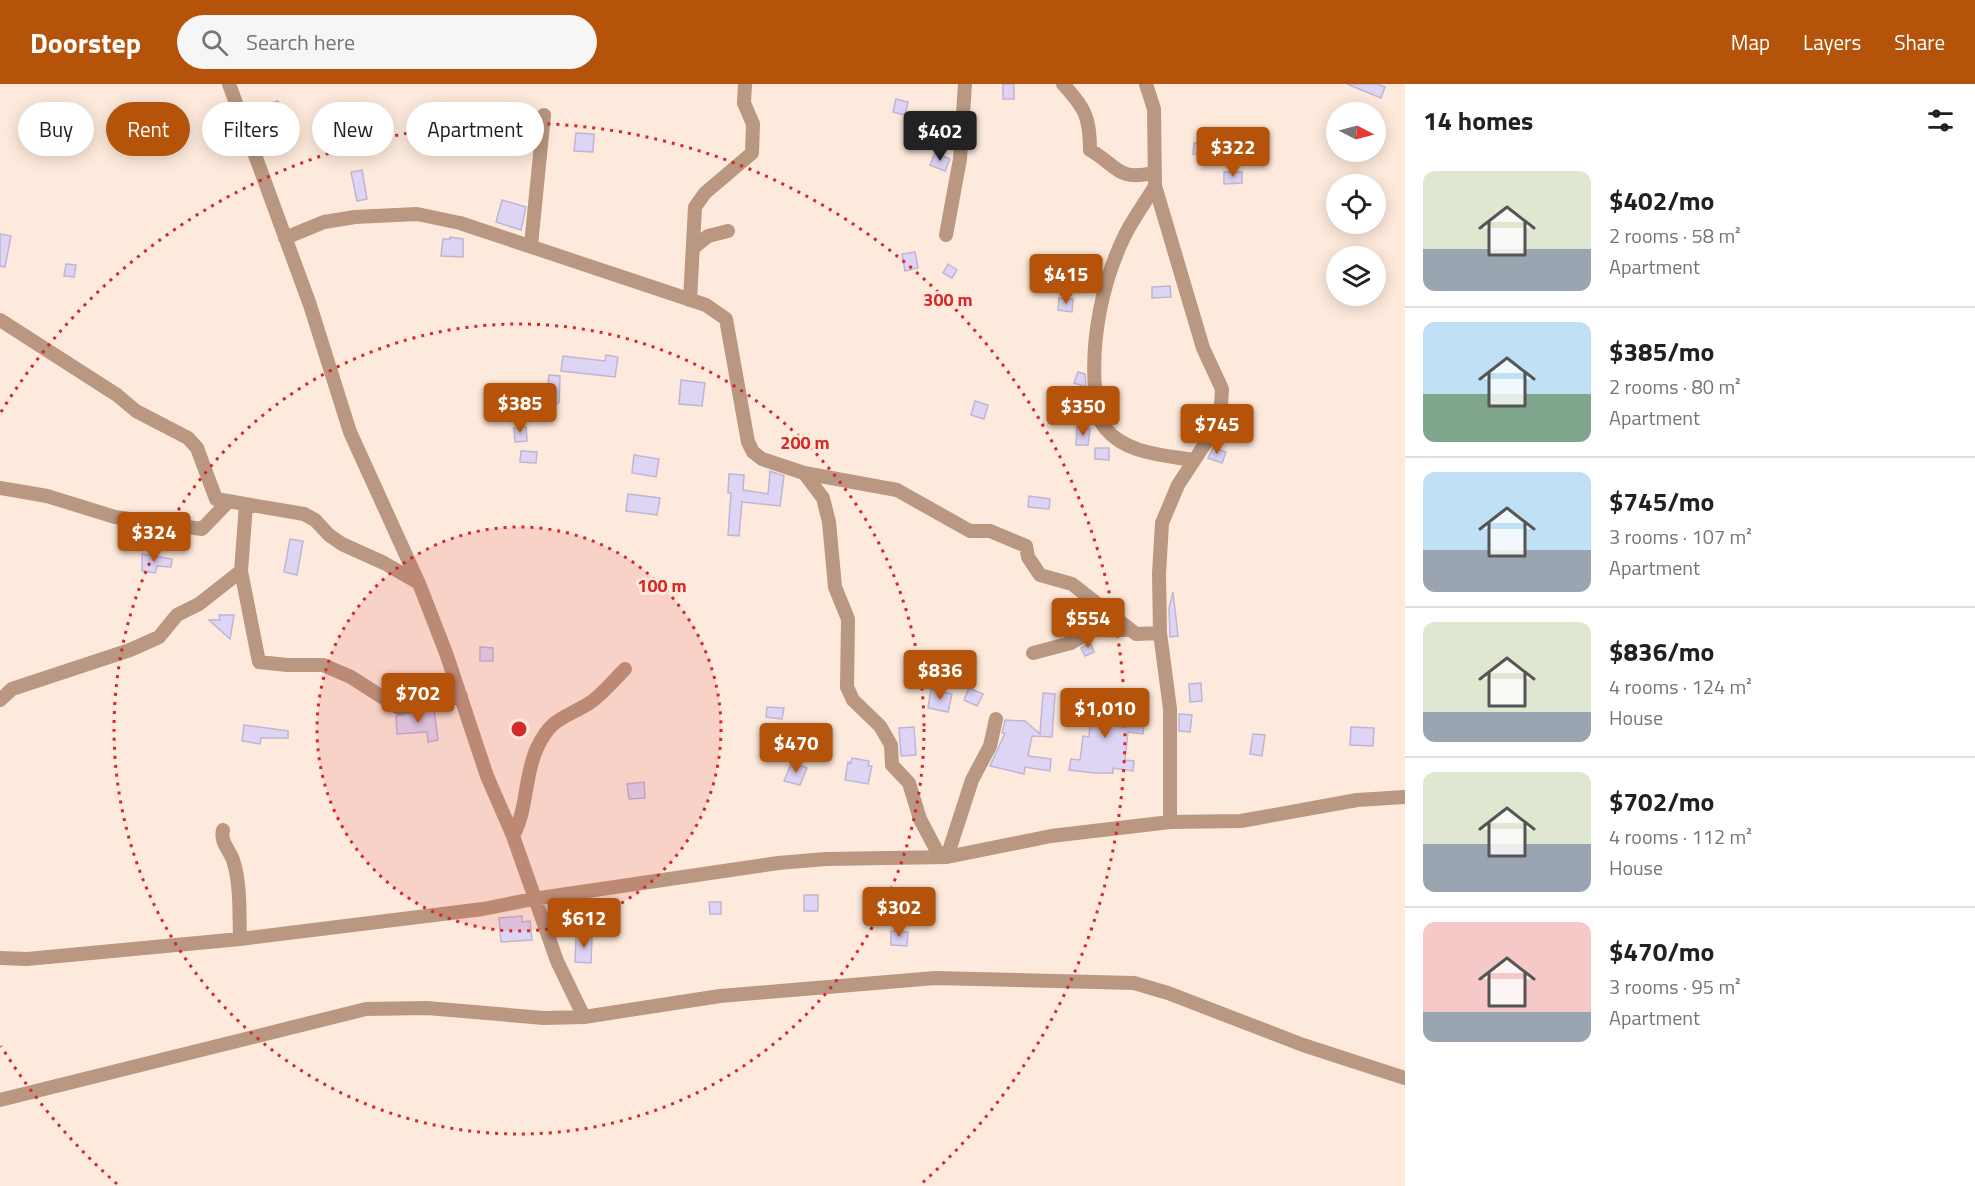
<!DOCTYPE html>
<meta charset="utf-8">
<style>
body{margin:0;font-family:"Titillium Web",sans-serif;background:#f6f6f6;color:#202124;height:100vh;display:flex;flex-direction:column;font-size:22px;white-space:nowrap}
*{box-sizing:border-box;margin:0}
p{font-size:20px;color:#757577}
.icon{flex:none;width:33px;height:33px;fill:none;stroke:currentColor;stroke-width:2;stroke-linecap:round;stroke-linejoin:round}
.map{position:relative;flex:1;overflow:hidden}
.side{display:flex;flex-direction:column;background:#fff;width:570px}
.side>*{flex:none}
.banner{position:absolute;left:18px;top:18px;width:570px;height:54px;display:flex;gap:12px}
.needle{width:39px;rotate:96deg}
.tools{position:absolute;left:1326px;top:18px;display:grid;gap:12px}
.tools a{display:grid;place-items:center;width:60px;height:60px;border-radius:50%;background:#fff;box-shadow:0 3px 15px #0003;font-size:30px}
.price{position:absolute;translate:-50% -51px;padding:0 14px;border-radius:6px;background:#b45309;color:#fff;font-size:20px;line-height:39px;filter:drop-shadow(0 2px 3px #0008)}
.price::after{content:'';position:absolute;left:50%;top:36px;width:18px;height:14px;margin-left:-9px;background:inherit;clip-path:polygon(0 0,100% 0,50% 100%)}
.price.current{background:#222;color:#fff}
ul{padding:0;list-style:none}
li{display:flex;align-items:center;gap:18px;height:150px;padding:0 18px}
li+li{border-top:2px solid #e0e0e0}
li span{display:grid;place-items:center;flex:none;width:168px;height:120px;border-radius:12px;color:#555}
li>.icon{margin-inline-start:auto}
span .icon{width:72px;height:72px;fill:#fffc;stroke-width:1}
li b{font-size:26px}
h2{display:flex;justify-content:space-between;align-items:center;height:72px;padding:0 18px;font-size:26px}
.chip{padding:0 21px;border-radius:27px;background:#fff;box-shadow:0 3px 15px #0003;font-size:21px;line-height:54px}
.chip.current{background:#b45309;color:#fff}
header{display:flex;align-items:center;gap:36px;box-sizing:border-box;height:84px;padding:0 30px;background:#b45309;color:#fff}
header strong{font-size:28px}
nav{display:flex;gap:33px;margin-inline-start:auto;font-size:21px}
.search{width:420px;height:54px;background:#f6f6f6;display:flex;align-items:center;gap:15px;box-sizing:border-box;padding:0 21px;border-radius:33px;color:#757577;font-size:22px}
main{display:flex;flex:1;min-height:0}
.map>svg:first-child{display:block}
.building{fill:#ded4f4;stroke:#bfb5d4;stroke-width:1.5}
.lines{fill:none;stroke-linecap:round;stroke-linejoin:round}
.minor{stroke:#b99780;stroke-width:14}
.ring{fill:none;stroke:#d62828;stroke-width:3;stroke-dasharray:3 6}
.centre{fill:#d62828;stroke:#fdeadc;stroke-width:3}
.ring-label{font-size:18px;text-anchor:middle;font-weight:bold;fill:#d62828;stroke:#fdeadc;stroke-width:6;stroke-linejoin:round;paint-order:stroke}
</style>
<header>
<strong>Doorstep</strong>
<div class="search"><svg class="icon" aria-label="search" viewBox="0 0 24 24"><circle cx="10" cy="10" r="6"/><path d="M15 15l6 6"/></svg>Search here</div>
<nav><a>Map</a><a>Layers</a><a>Share</a></nav>
</header>
<main>
<div class="map">
<svg width="1405" height="1102" viewBox="0 0 1405 1102">
<rect width="100%" height="100%" fill="#fdeadc"/>
<path class="building" d="M 1003,0 L 1014,0 L 1014,15 L 1003,15 Z
M 1347,0 L 1377,0 L 1385,3 L 1381,14 Z
M 896,15 L 908,18 L 905,31 L 893,28 Z
M 278,17 L 292,55 L 282,58 L 268,20 Z
M 576,49 L 594,50 L 593,68 L 574,67 Z
M 1264,52 L 1267,69 L 1256,71 L 1253,54 Z
M 1194,59 L 1209,60 L 1208,71 L 1193,70 Z
M 935,69 L 950,75 L 945,87 L 930,81 Z
M 362,86 L 367,115 L 357,117 L 351,88 Z
M 1224,88 L 1242,88 L 1242,99 L 1224,100 Z
M 502,116 L 526,123 L 521,146 L 496,138 Z
M 0,150 L 11,152 L 5,183 L 0,182 Z
M 450,153 L 463,155 L 463,173 L 441,172 L 443,155 L 450,155 Z
M 915,168 L 918,184 L 905,187 L 902,170 Z
M 66,180 L 76,181 L 74,193 L 64,192 Z
M 948,180 L 957,186 L 952,194 L 943,189 Z
M 1170,202 L 1171,213 L 1152,214 L 1152,203 Z
M 1059,214 L 1073,215 L 1072,228 L 1058,226 Z
M 606,271 L 618,273 L 615,293 L 561,287 L 563,272 L 605,277 Z
M 1078,288 L 1085,290 L 1086,303 L 1074,299 Z
M 549,291 L 560,292 L 559,319 L 541,323 L 537,306 L 548,300 Z
M 681,296 L 705,299 L 702,322 L 679,320 Z
M 975,317 L 988,321 L 984,335 L 971,331 Z
M 526,343 L 527,357 L 515,358 L 514,344 Z
M 1077,344 L 1090,345 L 1088,361 L 1076,361 Z
M 1095,364 L 1109,364 L 1109,376 L 1095,375 Z
M 1213,364 L 1226,368 L 1222,379 L 1208,374 Z
M 521,367 L 537,368 L 536,379 L 520,378 Z
M 634,371 L 659,375 L 656,393 L 632,389 Z
M 770,387 L 784,392 L 780,422 L 742,418 L 739,452 L 728,451 L 731,409 L 728,409 L 729,390 L 744,391 L 743,406 L 768,410 Z
M 628,410 L 660,414 L 657,431 L 626,427 Z
M 1029,412 L 1050,415 L 1049,425 L 1028,423 Z
M 290,455 L 303,457 L 297,491 L 284,488 Z
M 142,470 L 172,475 L 171,483 L 157,482 L 155,489 L 142,487 Z
M 1173,508 L 1178,552 L 1170,553 L 1169,524 Z
M 219,531 L 234,531 L 230,555 L 209,536 L 220,536 Z
M 1090,558 L 1094,568 L 1085,572 L 1081,564 Z
M 480,563 L 493,564 L 493,577 L 480,577 Z
M 1201,599 L 1202,617 L 1190,618 L 1189,600 Z
M 969,604 L 983,610 L 977,622 L 964,616 Z
M 931,605 L 952,610 L 948,628 L 928,624 Z
M 1043,609 L 1055,610 L 1052,653 L 1032,652 L 1028,672 L 1051,675 L 1050,687 L 1025,683 L 1024,690 L 990,682 L 1005,649 L 1002,649 L 1005,636 L 1025,637 L 1040,650 Z
M 1080,612 L 1108,617 L 1107,632 L 1133,635 L 1134,630 L 1145,631 L 1143,650 L 1128,648 L 1125,676 L 1134,677 L 1133,687 L 1113,684 L 1113,689 L 1095,689 L 1069,686 L 1071,675 L 1080,676 L 1083,652 L 1089,653 L 1091,629 L 1079,629 Z
M 767,623 L 784,624 L 782,635 L 766,633 Z
M 434,626 L 438,656 L 428,658 L 427,648 L 397,650 L 396,632 Z
M 1179,630 L 1192,631 L 1190,648 L 1179,647 Z
M 244,641 L 288,647 L 288,654 L 261,654 L 260,660 L 242,657 Z
M 914,643 L 916,671 L 901,672 L 899,644 Z
M 1351,643 L 1374,644 L 1373,662 L 1350,661 Z
M 1253,650 L 1265,651 L 1262,672 L 1250,670 Z
M 852,674 L 869,677 L 868,682 L 872,682 L 868,700 L 845,696 L 848,678 L 851,679 Z
M 792,678 L 807,684 L 800,701 L 784,697 Z
M 644,698 L 645,714 L 629,715 L 627,700 Z
M 804,811 L 818,811 L 818,827 L 804,827 Z
M 709,818 L 721,818 L 721,830 L 710,830 Z
M 522,832 L 522,838 L 530,837 L 532,856 L 501,858 L 499,834 Z
M 891,847 L 908,848 L 907,862 L 891,861 Z
M 576,852 L 592,852 L 591,879 L 575,878 Z"/>
<g class="lines">
<path class="minor" d="M 229,0 L 310,221 L 350,348 L 420,502 L 446,569 L 487,692 L 513,752 L 557,877 L 584,933
M 1063,0 C 1085,24 1090,33 1090,66 C 1118,82 1117,97 1153,89
M 1146,0 L 1154,25 L 1155,102 L 1203,264 L 1222,305 L 1220,337 L 1178,401 L 1162,439 L 1159,490 L 1160,549 L 1170,625 L 1170,738
M 1155,102 C 1145,119 1132,136 1124,153 C 1102,199 1091,255 1095,305 C 1097,318 1096,334 1105,344 C 1126,370 1164,371 1193,376
M 946,151 L 960,75 L 965,0
M 285,154 L 324,138 L 355,133 L 417,130 L 460,139 L 706,221 L 726,235 L 748,358 L 753,368 L 762,375 L 804,389 L 897,406 L 970,447 L 990,447 L 1026,462 L 1028,473 L 1040,491 L 1072,500 L 1136,550 L 1160,549
M 531,161 L 544,31
M 693,164 L 708,152 L 728,147
M 690,216 L 695,123 L 705,109 L 752,69 L 753,40 L 744,19 L 745,0
M 0,236 L 117,311 L 136,327 L 188,354 L 197,364 L 216,415 L 304,430 L 315,436 L 329,451 L 342,460 L 384,479 L 417,498
M 804,389 L 823,414 L 829,438 L 835,503 L 848,535 L 847,603 L 853,616 L 880,642 L 891,661 L 892,681 L 909,699 L 920,735 L 940,773
M 0,404 L 47,412 L 115,433 L 202,445 L 227,419
M 241,487 L 259,578 L 287,581 L 323,581 L 351,593 L 399,624 L 461,612
M 1033,569 L 1071,559 L 1093,546 L 1128,546
M 0,616 L 12,605 L 130,566 L 159,553 L 177,531 L 199,520 L 241,487 L 246,421
M 223,746 C 220,758 229,765 233,776 C 241,800 239,830 240,855
M 513,752 C 528,724 524,692 537,664 C 551,634 563,635 588,620 C 601,612 613,597 625,585
M 947,773 L 972,696 L 990,662 L 996,635
M 0,874 L 27,875 L 240,855 L 483,825 L 533,815 L 778,779 L 826,775 L 947,773 L 1051,752 L 1170,738 L 1241,737 L 1357,716 L 1405,713
M 0,1016 L 366,925 L 427,924 L 544,934 L 584,933 L 720,912 L 935,894 L 1134,899 L 1168,909 L 1303,961 L 1405,994"/>
</g>
<circle cx="519" cy="645" r="202" fill="#d62828" fill-opacity=".12"/>
<g class="ring">
<circle cx="519" cy="645" r="202"/>
<circle cx="519" cy="645" r="405"/>
<path d="M117 1100A607 607 0 0 1 1 962M1 328A607 607 0 1 1 921 1100"/>
</g>
<circle cx="519" cy="645" r="9" class="centre"/>
<g class="ring-label">
<text x="948" y="222">300 m</text>
<text x="805" y="365">200 m</text>
<text x="662" y="508">100 m</text>
</g>
</svg>
<div class="tools">
<a><svg class="needle" viewBox="-14 -14 28 28"><path d="M0-13l5 13h-10z" fill="#e53935"/><path d="M0 13l5-13h-10z" fill="#757577"/></svg></a>
<a><svg class="icon" aria-label="locate" viewBox="0 0 24 24"><circle cx="12" cy="12" r="6"/><path d="M12 2v4M12 18v4M2 12h4M18 12h4"/></svg></a>
<a><svg class="icon" aria-label="layers" viewBox="0 0 24 24"><path d="M12 4l9 5-9 5-9-5zM3 14l9 5 9-5"/></svg></a>
</div>
<b class="price current" style="left:940px;top:78px">$402</b>
<b class="price" style="left:1233px;top:94px">$322</b>
<b class="price" style="left:1066px;top:221px">$415</b>
<b class="price" style="left:520px;top:350px">$385</b>
<b class="price" style="left:1083px;top:353px">$350</b>
<b class="price" style="left:1217px;top:371px">$745</b>
<b class="price" style="left:154px;top:479px">$324</b>
<b class="price" style="left:1088px;top:565px">$554</b>
<b class="price" style="left:940px;top:617px">$836</b>
<b class="price" style="left:418px;top:640px">$702</b>
<b class="price" style="left:1105px;top:655px">$1,010</b>
<b class="price" style="left:796px;top:690px">$470</b>
<b class="price" style="left:899px;top:854px">$302</b>
<b class="price" style="left:584px;top:865px">$612</b>
<div class="banner">
<a class="chip">Buy</a>
<a class="chip current">Rent</a>
<a class="chip">Filters</a>
<a class="chip">New</a>
<a class="chip">Apartment</a>
</div>
</div>
<section class="side">
<h2>14 homes<svg class="icon" aria-label="filters" viewBox="0 0 24 24"><path d="M4 7h16M4 17h16"/><circle cx="9" cy="7" r="2"/><circle cx="15" cy="17" r="2"/></svg></h2>
<ul>
<li><span style="background:linear-gradient(#dfe7d0 65%,#9aa5b1 0)"><svg class="icon" aria-label="home" viewBox="0 0 24 24"><path d="M3 11l9-7 9 7M6 9v11h12V9"/></svg></span><div><b>$402/mo</b><p>2 rooms · 58 m²</p><p>Apartment</p></div></li>
<li><span style="background:linear-gradient(#bfe0f5 60%,#7fa58c 0)"><svg class="icon" aria-label="home" viewBox="0 0 24 24"><path d="M3 11l9-7 9 7M6 9v11h12V9"/></svg></span><div><b>$385/mo</b><p>2 rooms · 80 m²</p><p>Apartment</p></div></li>
<li><span style="background:linear-gradient(#bfe0f5 65%,#9aa5b1 0)"><svg class="icon" aria-label="home" viewBox="0 0 24 24"><path d="M3 11l9-7 9 7M6 9v11h12V9"/></svg></span><div><b>$745/mo</b><p>3 rooms · 107 m²</p><p>Apartment</p></div></li>
<li><span style="background:linear-gradient(#dfe7d0 75%,#9aa5b1 0)"><svg class="icon" aria-label="home" viewBox="0 0 24 24"><path d="M3 11l9-7 9 7M6 9v11h12V9"/></svg></span><div><b>$836/mo</b><p>4 rooms · 124 m²</p><p>House</p></div></li>
<li><span style="background:linear-gradient(#dfe7d0 60%,#9aa5b1 0)"><svg class="icon" aria-label="home" viewBox="0 0 24 24"><path d="M3 11l9-7 9 7M6 9v11h12V9"/></svg></span><div><b>$702/mo</b><p>4 rooms · 112 m²</p><p>House</p></div></li>
<li><span style="background:linear-gradient(#f6c9c9 75%,#9aa5b1 0)"><svg class="icon" aria-label="home" viewBox="0 0 24 24"><path d="M3 11l9-7 9 7M6 9v11h12V9"/></svg></span><div><b>$470/mo</b><p>3 rooms · 95 m²</p><p>Apartment</p></div></li>
</ul>
</section>
</main>
